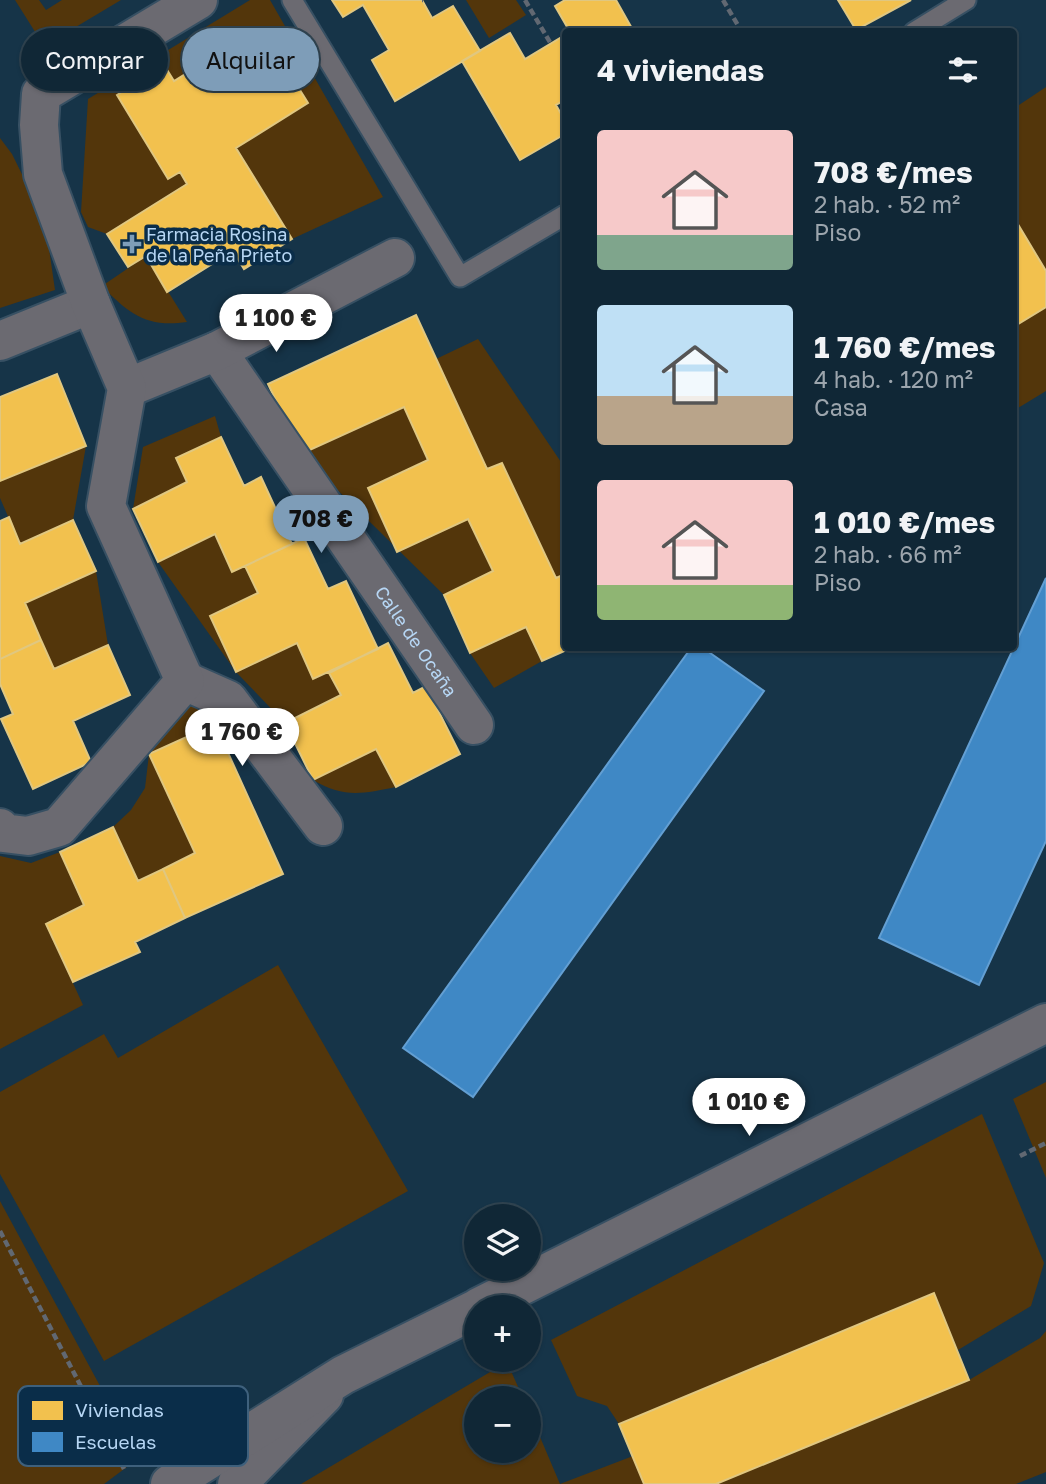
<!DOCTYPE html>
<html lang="es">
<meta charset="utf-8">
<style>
body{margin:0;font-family:"Golos Text",sans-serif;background:#192f3e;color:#f1f3f6;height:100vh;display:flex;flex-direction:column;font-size:26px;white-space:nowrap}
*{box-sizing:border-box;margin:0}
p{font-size:23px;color:#9ca5ad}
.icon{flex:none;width:38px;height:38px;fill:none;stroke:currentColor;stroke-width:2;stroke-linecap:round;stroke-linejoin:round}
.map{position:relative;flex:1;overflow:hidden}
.panel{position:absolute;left:562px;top:28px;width:455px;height:623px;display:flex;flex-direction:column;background:#102736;border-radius:7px;box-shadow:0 2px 5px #0004,0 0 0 2px #304451}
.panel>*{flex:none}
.guide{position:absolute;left:21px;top:28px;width:436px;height:63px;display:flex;gap:14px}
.buttons{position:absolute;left:464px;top:1204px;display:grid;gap:14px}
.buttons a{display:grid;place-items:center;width:77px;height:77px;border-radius:50%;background:#102736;box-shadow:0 2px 5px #0004,0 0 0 2px #304451;font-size:35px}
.price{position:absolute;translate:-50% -60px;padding:0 16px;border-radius:24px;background:#fff;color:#222;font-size:23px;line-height:46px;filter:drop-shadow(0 2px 4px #0008)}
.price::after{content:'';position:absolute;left:50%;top:42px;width:21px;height:16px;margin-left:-10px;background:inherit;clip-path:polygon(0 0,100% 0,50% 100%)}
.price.on{background:#7e9db8;color:#111}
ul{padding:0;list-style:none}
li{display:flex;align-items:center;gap:21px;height:175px;padding:0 35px}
li span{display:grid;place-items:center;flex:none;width:196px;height:140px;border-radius:7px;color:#555}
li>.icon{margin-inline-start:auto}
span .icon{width:84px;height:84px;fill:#fffc;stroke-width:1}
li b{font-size:30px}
h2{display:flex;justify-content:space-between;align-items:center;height:84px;padding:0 35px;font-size:30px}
.chip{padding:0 24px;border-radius:32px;background:#102736;box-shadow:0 2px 5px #0004,0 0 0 2px #304451;font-size:24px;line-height:63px}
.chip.on{background:#7e9db8;color:#111}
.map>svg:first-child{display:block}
.green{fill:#53360b}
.homes{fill:#f2c14e;stroke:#e0c780;stroke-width:2}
.schools{fill:#3f88c5;stroke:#639fd3;stroke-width:2}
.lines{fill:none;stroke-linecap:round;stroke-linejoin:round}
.service-casing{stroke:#375063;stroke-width:23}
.minor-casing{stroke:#375063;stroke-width:42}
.tertiary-casing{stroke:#375063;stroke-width:42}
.path{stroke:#616872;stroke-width:4.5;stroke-dasharray:7 3.5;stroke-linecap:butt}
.service{stroke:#6b6a71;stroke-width:19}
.minor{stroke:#6b6a71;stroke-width:38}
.tertiary{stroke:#6b6a71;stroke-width:38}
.poi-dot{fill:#7e9db8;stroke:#0a2d49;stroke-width:2.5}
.labels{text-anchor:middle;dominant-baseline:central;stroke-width:7;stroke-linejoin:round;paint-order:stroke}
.poi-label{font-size:18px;fill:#b6d6f4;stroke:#0a2d49;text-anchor:start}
.street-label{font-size:18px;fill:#b6d6f4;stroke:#0a2d49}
.key{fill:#0a2d49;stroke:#3e607c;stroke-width:2}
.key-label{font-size:19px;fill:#b6d6f4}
</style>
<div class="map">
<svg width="1046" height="1484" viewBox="0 0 1046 1484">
<rect width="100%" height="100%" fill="#163448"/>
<path class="green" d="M 15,0 L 39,0 L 46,10 L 62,0 L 121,0 L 44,46 Z
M 250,0 L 270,0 L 383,197 L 292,239 L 236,148 L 307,103 L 280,59 L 262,69 L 243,38 L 174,81 L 164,65 L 117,95 L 168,179 L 180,172 L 187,184 L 107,234 L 88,227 L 81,212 L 88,99 Z
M 466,0 L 516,0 L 526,15 L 489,38 Z
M 1046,87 L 1046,271 L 1013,216 L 1013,109 Z
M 0,138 L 12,154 L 45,221 L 55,290 L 0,308 Z
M 146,256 L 187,322 C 147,328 129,314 102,286 Z
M 1046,307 L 1046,391 L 1013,411 L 1013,327 Z
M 478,339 L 565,468 L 565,574 L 556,578 L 502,463 L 487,469 L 436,359 Z
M 404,407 L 428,460 L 368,488 L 397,551 L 468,519 L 493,571 L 444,595 L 301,454 Z
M 215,416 L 221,437 L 176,458 L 187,482 L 133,509 L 143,447 Z
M 86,446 L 73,520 L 20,544 L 0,498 L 0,481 Z
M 215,534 L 245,566 L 258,593 L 210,616 L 236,672 L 297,643 L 313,679 L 329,673 L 341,695 L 285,723 L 236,672 L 158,562 Z
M 96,571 L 108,645 L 54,669 L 25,603 Z
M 526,627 L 542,661 L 494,688 L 470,653 Z
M 192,705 L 221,711 L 222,721 L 149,755 L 195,853 L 138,881 L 113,827 L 131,810 L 145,788 L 149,754 L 178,715 Z
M 376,749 L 396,787 C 362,794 343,798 313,780 Z
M 60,852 L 84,905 L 46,924 L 83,1005 L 0,1049 L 0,856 L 31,863 Z
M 278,965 L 408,1191 L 104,1361 L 0,1174 L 0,1092 L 104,1034 L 118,1058 Z
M 1046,1082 L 1046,1178 L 1013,1099 Z
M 982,1114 L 1044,1263 L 1031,1306 L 958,1350 L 934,1294 L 619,1424 L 607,1406 L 577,1396 L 551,1340 Z
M 0,1201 L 139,1458 L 104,1484 L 0,1484 Z
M 1046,1331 L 1046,1472 L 1016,1484 L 716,1484 L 969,1380 L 1040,1338 Z
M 507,1362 L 523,1398 L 476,1398 L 476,1451 L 528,1451 L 529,1411 L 560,1484 L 633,1456 L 644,1484 L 301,1484 Z"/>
<path class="homes" d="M 332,0 L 422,0 L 432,18 L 453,6 L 480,51 L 395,101 L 372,60 L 389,50 L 363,5 L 343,17 Z
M 565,0 L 616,0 L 634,32 L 570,32 L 555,6 Z
M 838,0 L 911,0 L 856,30 Z
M 510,33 L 525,59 L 565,35 L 565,100 L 556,105 L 565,121 L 565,134 L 520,160 L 462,61 Z
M 243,38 L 262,69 L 280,58 L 308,103 L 236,148 L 292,239 L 244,269 L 233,251 L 167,292 L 146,256 L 128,267 L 107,234 L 187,184 L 180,172 L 168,179 L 117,95 L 164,65 L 174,81 Z
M 1013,216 L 1046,271 L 1046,307 L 1015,326 Z
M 416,315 L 487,469 L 502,463 L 556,578 L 565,574 L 565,648 L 571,648 L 542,661 L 526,627 L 470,653 L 444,595 L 493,571 L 468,519 L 397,552 L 368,488 L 428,460 L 404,407 L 301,454 L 268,384 Z
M 57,374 L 86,446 L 0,481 L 0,397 Z
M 221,437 L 244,486 L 261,477 L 292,544 L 232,572 L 215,534 L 158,562 L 133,509 L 187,482 L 176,458 Z
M 9,517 L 20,544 L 73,520 L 96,571 L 25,603 L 41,640 L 0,659 L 0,521 Z
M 304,538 L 328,589 L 346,581 L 378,649 L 313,679 L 297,643 L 236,672 L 210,616 L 258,593 L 245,566 Z
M 41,640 L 54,669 L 108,645 L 130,695 L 73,721 L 91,762 L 33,789 L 1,719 L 13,714 L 0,684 L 0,659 Z
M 388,643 L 413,693 L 426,686 L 460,754 L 396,787 L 376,749 L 313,780 L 285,723 L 341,695 L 329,673 Z
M 215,724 L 283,874 L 185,918 L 163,869 L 195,853 L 149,754 Z
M 113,827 L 138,881 L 163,869 L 185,918 L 135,942 L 140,952 L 73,982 L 46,924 L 84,905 L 60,852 Z
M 934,1293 L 969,1380 L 716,1484 L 644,1484 L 619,1424 Z"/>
<path class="schools" d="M 1046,578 L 1046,841 L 979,985 L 879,938 Z
M 691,648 L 703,648 L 764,691 L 473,1097 L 403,1048 Z"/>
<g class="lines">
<g class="service-casing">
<path id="service" d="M 292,0 L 460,277 L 565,215
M 914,32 L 966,0"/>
</g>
<g class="minor-casing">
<g id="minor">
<path d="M 0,341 L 91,304"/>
<path id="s1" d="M 217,351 L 474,725"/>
<path d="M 127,388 L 217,351 L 395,258"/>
<path d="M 185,681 L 228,700 L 323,826"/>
<path d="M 0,828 L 3,833 L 28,836 L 59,827 L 185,681 L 106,506 L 127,388 L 91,304 L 43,174 L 39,125 L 41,94 L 198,0"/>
<path d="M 237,1484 L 324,1395"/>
</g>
</g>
<g class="tertiary-casing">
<path id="tertiary" d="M 479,1307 L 1046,1023
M 170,1484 L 343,1375 L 476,1309"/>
</g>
<path class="path" d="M 422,0 L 423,0
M 525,0 L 551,44
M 723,0 L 742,32
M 1020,1156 L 1046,1143
M 0,1231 L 124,1469"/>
<use href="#service" class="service"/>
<use href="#minor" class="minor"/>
<use href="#tertiary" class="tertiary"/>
</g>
<path class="poi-dot" d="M128.5 233.5h7v7h7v7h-7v7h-7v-7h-7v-7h7z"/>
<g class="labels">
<g class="poi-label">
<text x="146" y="234">Farmacia Rosina<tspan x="146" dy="21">de la Peña Prieto</tspan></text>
</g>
<g class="street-label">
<text stroke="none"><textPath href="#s1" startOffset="352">Calle de Ocaña</textPath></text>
</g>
</g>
<rect x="18" y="1386" width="230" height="80" rx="10" class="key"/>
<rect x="32" y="1401" width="31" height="19" fill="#f2c14e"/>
<rect x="32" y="1432" width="31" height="20" fill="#3f88c5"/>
<g class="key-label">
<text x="75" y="1417">Viviendas</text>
<text x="75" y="1449">Escuelas</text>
</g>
</svg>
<div class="buttons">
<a><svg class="icon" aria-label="layers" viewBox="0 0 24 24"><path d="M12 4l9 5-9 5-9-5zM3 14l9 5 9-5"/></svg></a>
<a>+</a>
<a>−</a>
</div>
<b class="price" style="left:276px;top:354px">1 100 €</b>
<b class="price on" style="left:321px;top:555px">708 €</b>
<b class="price" style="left:242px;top:768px">1 760 €</b>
<b class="price" style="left:749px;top:1138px">1 010 €</b>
<div class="guide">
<a class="chip">Comprar</a>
<a class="chip on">Alquilar</a>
</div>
<section class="panel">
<h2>4 viviendas<svg class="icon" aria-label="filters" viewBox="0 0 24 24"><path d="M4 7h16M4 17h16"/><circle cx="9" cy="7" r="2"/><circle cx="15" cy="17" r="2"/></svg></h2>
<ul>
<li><span style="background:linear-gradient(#f6c9c9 75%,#7fa58c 0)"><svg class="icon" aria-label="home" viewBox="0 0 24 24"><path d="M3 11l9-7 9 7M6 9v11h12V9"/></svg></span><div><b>708 €/mes</b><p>2 hab. · 52 m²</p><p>Piso</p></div></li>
<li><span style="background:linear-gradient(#bfe0f5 65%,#b9a48a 0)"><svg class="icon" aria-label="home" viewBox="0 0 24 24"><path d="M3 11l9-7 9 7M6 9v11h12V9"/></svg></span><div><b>1 760 €/mes</b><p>4 hab. · 120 m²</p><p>Casa</p></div></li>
<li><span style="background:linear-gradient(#f6c9c9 75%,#8fb573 0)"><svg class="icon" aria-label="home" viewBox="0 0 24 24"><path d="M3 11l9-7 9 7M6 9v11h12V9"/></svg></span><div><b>1 010 €/mes</b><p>2 hab. · 66 m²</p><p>Piso</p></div></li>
</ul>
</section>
</div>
